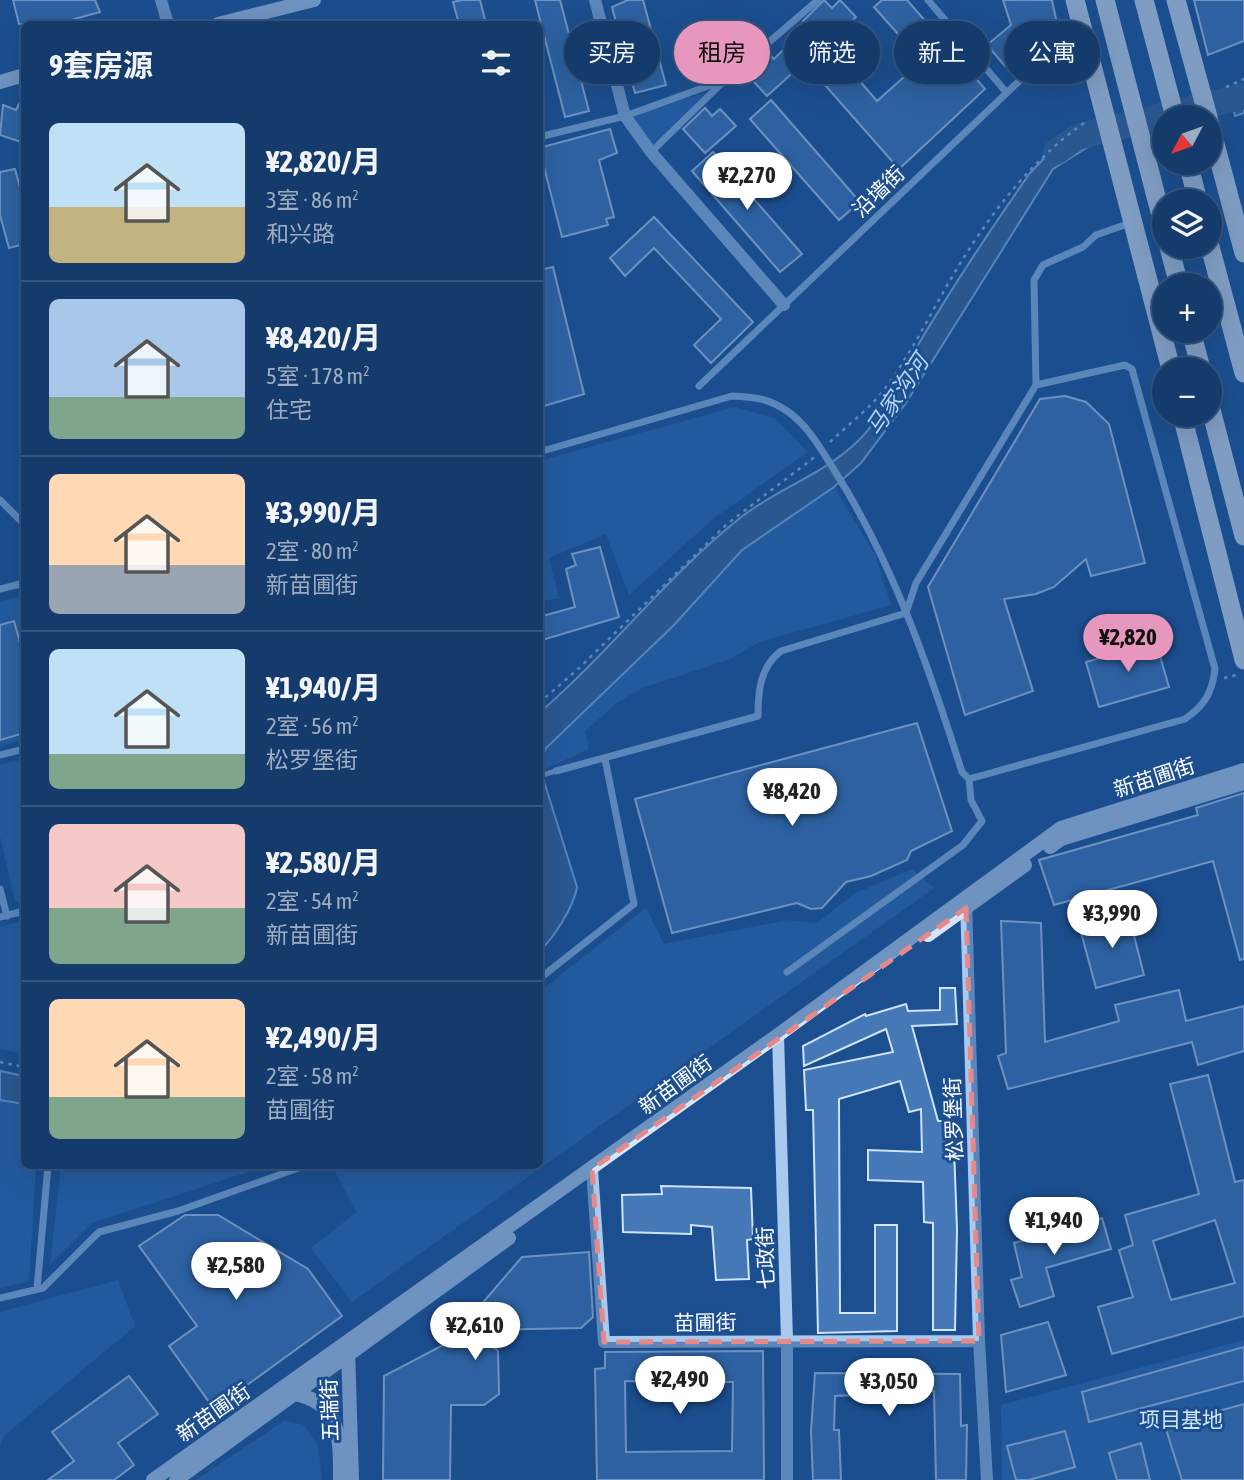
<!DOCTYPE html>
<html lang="zh">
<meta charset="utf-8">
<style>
body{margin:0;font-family:"Asap Condensed","Noto Sans SC",sans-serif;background:#1d4271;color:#f1f3f6;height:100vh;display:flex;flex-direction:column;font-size:26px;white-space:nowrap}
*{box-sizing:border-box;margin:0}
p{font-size:23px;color:#9dadc1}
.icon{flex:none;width:38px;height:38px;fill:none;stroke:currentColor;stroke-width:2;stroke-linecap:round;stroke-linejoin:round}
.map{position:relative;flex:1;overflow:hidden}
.panel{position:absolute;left:21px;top:21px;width:522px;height:1148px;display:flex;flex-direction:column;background:#143b6b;border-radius:10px;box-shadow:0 7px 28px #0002,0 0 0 2px #33557e}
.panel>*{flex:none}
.top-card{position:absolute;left:564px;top:21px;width:574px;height:63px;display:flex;gap:14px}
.needle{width:46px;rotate:229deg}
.buttons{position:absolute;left:1152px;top:105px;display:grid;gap:14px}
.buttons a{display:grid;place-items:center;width:70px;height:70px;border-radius:50%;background:#143b6b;box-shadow:0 7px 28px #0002,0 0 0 2px #33557e;font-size:35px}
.price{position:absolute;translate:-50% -60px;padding:0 16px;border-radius:24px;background:#fff;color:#222;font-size:23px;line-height:46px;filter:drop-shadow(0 2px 4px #0008)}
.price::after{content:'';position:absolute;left:50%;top:42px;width:21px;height:16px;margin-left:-10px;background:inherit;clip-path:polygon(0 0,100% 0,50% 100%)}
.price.on{background:#e797bd;color:#111}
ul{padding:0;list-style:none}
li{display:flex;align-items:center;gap:21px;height:175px;padding:0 28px}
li+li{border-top:2px solid #33557e}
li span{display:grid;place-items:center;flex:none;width:196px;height:140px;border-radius:10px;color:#555}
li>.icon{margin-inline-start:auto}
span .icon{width:84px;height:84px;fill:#fffc;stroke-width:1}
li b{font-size:30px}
h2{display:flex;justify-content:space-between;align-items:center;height:84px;padding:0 28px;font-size:30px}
.pill{padding:0 24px;border-radius:32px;background:#143b6b;box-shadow:0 7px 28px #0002,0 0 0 2px #33557e;font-size:24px;line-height:63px}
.pill.on{background:#e797bd;color:#111}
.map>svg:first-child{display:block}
.green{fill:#2e69ad}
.water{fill:#3c6290;stroke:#9cc4f0;stroke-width:2}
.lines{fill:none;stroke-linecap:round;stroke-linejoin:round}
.river{stroke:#3c6290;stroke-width:26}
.building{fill:#4478b7;stroke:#cfe3fa;stroke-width:2;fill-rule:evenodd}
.path{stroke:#a9c9ee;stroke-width:2.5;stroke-dasharray:3.5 5;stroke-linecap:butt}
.service{stroke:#a9c9ee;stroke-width:5}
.minor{stroke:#a9c9ee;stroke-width:7}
.tertiary{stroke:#a9c9ee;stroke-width:12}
.secondary{stroke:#d6e6fa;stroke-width:14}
.trunk{stroke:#f8faff;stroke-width:19}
.marked{fill:none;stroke:#e88989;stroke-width:5;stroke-dasharray:14 9;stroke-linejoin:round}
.labels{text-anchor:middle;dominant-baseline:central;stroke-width:6;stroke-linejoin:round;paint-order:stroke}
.street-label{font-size:21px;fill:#fff;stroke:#1b4f8f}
.park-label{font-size:21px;fill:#cfe3fa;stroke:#1b4f8f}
.water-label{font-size:23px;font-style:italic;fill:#b5d3f5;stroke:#1b4f8f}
</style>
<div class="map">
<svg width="1244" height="1480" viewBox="0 0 1244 1480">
<rect width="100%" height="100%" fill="#1b4f8f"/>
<path class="green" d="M 707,92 L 651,146 L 625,116 Z
M 735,407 L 776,419 L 808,452 L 714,518 L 629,595 L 606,534 L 549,558 L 559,598 L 539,602 L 539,461 Z
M 834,487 L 875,555 L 891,605 L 759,642 L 730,659 L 642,688 L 618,702 L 585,731 L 589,749 L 541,771 L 539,765 L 545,749 L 674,625 L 742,550 Z
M 24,595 L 24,740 L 0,746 L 0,602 Z
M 24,759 L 24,900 L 15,902 L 0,835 L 0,765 Z
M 912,869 L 934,888 L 352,1302 L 311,1248 L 357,1212 L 334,1170 L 345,1166 L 539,1166 L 539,992 L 646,908 L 664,944 L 789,920 L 817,923 L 854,894 Z
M 24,920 L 24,1054 L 0,1049 L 0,927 Z
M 0,1099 L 24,1104 L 24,1166 L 36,1166 L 29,1281 L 0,1288 Z
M 61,1166 L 266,1166 L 92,1223 L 50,1264 Z
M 118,1280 L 135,1326 L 5,1435 L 0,1446 L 0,1312 Z
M 1244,1340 L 1244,1480 L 1002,1480 L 1001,1405 Z
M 284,1421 L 304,1425 L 318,1446 L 322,1480 L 196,1480 Z"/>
<path class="water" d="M 1244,84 L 1244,113 L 1235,116 L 1229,91 Z
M 1085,127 L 1091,145 L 1053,169 L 906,403 L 861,463 L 834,487 L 742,550 L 674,625 L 545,749 L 539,765 L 539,713 C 610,652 667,576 740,518 C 778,488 825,474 859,440 C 884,415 898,379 915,350 C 951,289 990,230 1030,173 L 1053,149 Z
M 539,765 L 577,887 C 574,906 553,940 539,951 Z
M 0,1071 L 24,1076 L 24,1104 L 0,1100 Z"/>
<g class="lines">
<path class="river" d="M 1056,152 L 1077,137 L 1244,96"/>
</g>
<path class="building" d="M 13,0 L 95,0 L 100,12 L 56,24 L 19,24 Z
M 462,0 L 480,0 L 486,24 L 459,24 L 453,2 Z
M 535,0 L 560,0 L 589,111 L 565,117 Z
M 628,0 L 643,0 L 666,85 L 635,93 L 612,7 Z
M 824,0 L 832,8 L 840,0 L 856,17 L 825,45 L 803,21 Z
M 882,0 L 907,0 L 985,89 L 899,169 L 810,68 L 832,49 L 877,101 L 922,61 L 874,7 Z
M 1003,0 L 1052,0 L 1056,19 L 1005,66 L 987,45 L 1011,25 Z
M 1194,0 L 1244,0 L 1244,41 L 1208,55 Z
M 782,51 L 798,68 L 767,96 L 744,71 L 767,52 L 774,59 Z
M 24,94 L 24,143 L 0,135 L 3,105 L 16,110 Z
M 771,100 L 860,202 L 839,220 L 750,119 Z
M 705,108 L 712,116 L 720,109 L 736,126 L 705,153 L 683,129 Z
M 610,129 L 617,153 L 599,160 L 614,217 L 606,219 L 608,225 L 562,237 L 539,148 Z
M 713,152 L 802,254 L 780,272 L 692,171 Z
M 15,169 L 24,202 L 24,244 L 9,248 L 0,215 L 0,172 Z
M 654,217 L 753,322 L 711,363 L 694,345 L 721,319 L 654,248 L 625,276 L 610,258 Z
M 553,267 L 584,394 L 541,407 L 539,270 Z
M 1065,396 L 1086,402 L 1109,424 L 1145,563 L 1091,576 L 1086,559 L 1054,587 L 1036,594 L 1004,599 L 1033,691 L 965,715 L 928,587 L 1040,399 Z
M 600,547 L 619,617 L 539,641 L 539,617 L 575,607 L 566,569 L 576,565 L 572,554 Z
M 14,621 L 24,657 L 24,733 L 0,740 L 0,625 Z
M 1156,642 L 1169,687 L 1099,707 L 1086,662 Z
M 917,723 L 952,831 L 911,851 L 907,860 L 871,876 L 846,882 L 822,908 L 811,909 L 797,903 L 672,933 L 635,799 Z
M 1244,793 L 1244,959 L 1240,960 L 1213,861 L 1054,905 L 1039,860 L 1198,815 L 1196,808 Z
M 1128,912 L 1144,975 L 1096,988 L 1079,925 Z
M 1001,921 L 1041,923 L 1045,1042 L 1119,1021 L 1115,1005 L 1179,990 L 1186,1021 L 1244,1006 L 1244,1051 L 1198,1065 L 1192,1042 L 1008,1089 L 998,1056 L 1006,1053 Z
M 940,988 L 955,988 L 957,1024 L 912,1026 L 938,1121 L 953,1121 L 957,1229 L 955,1330 L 933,1330 L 933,1223 L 924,1222 L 923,1182 L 868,1180 L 868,1150 L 922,1152 L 921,1109 L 909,1112 L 900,1081 L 839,1099 L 840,1313 L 875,1313 L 875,1225 L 897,1225 L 897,1331 L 818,1333 L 813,1110 L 806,1110 L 804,1070 L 893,1052 L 886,1029 L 804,1066 L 803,1046 L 865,1014 L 866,1016 L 906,1004 L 908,1011 L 940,1010 Z
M 1208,1075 L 1235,1182 L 1244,1180 L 1244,1316 L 1112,1354 L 1098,1307 L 1133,1297 L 1119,1250 L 1133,1245 L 1125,1215 L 1199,1194 L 1170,1084 ZM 1215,1220 L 1235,1283 L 1171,1300 L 1153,1241 Z
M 661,1186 L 751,1188 L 753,1239 L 747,1240 L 749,1279 L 716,1280 L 712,1227 L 691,1225 L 691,1234 L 623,1232 L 622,1195 L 662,1194 Z
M 185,1215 L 218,1215 L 308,1269 L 342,1316 L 214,1409 L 169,1346 L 197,1326 L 139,1246 Z
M 1102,1218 L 1111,1249 L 1046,1268 L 1054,1296 L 1020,1307 L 1011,1280 L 1022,1277 L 1014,1243 Z
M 589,1252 L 593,1317 L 581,1328 L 475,1330 L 498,1351 L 499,1394 L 484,1405 L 451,1405 L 450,1480 L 383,1480 L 384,1376 L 449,1342 L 522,1257 Z
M 1048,1322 L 1066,1375 L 1006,1392 L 1001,1335 Z
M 1244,1347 L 1244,1381 L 1089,1422 L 1082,1392 Z
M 763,1351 L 764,1480 L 597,1480 L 595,1369 L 605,1368 L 605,1352 ZM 625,1381 L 733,1382 L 732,1451 L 626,1452 Z
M 815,1373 L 960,1374 L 961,1426 L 967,1425 L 966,1480 L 936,1480 L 934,1391 L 835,1396 L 834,1430 L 839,1430 L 841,1480 L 813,1480 L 811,1431 Z
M 129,1376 L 158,1414 L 118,1443 L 134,1465 L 114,1480 L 48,1480 L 74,1461 L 52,1432 Z
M 1244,1404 L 1244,1480 L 1182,1480 L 1165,1426 Z
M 1065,1431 L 1075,1467 L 1029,1480 L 1016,1480 L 1007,1446 Z
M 1141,1443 L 1150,1480 L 1117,1480 L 1109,1453 Z"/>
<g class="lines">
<path class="path" d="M 1226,87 L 1244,79
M 830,442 C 848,425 869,409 884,390 C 914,350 935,304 961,262 C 994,209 1033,159 1084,123
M 1224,678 L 1237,675
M 539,703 L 578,669 L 727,524 L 816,456
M 0,1062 L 24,1067"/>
<path class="service" d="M 539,776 L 556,771"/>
<path class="minor" d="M 928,0 L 1006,92
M 539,137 L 625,116 L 722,81
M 651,152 L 726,79 L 818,0
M 699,386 L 1078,25
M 539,452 L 732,396 C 753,397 768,398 787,411 C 809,426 822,451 836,473 C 894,565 929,668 962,772 L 969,779 L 1185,719 C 1205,705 1212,693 1215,669 L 1132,369 L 1125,365 L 1036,385
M 0,500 L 24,524
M 0,589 L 24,583
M 0,755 L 24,749
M 556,771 L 758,716 C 758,691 760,667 781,651 L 906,613 L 916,583 L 1036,385 L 1034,280 L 1043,265 L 1083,247 L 1096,235 L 1130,223
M 0,889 L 7,916
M 0,917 L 24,911
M 787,972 L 963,845 L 982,821 L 971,800 L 969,779
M 539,979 L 634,904 L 605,759
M 37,1289 L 48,1166
M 0,1298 L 43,1288 L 99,1232 L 178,1211 L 304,1166"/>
<path class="tertiary" d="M 161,0 L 168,24
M 595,0 L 625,116 L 651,152 L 784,305
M 966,900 L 979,1341 L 987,1480
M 778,1035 L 787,1340 L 787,1480
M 592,1169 L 604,1342 L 979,1341"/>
<path class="secondary" d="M 218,24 L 314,0
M 0,82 L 24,75
M 1050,847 L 1061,839 L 1244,783
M 928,935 L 1025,865
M 348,1348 L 352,1480
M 295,1394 C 342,1403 340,1441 340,1480
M 153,1480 L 778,1035 L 1061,828 L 1244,770
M 176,1480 L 509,1238"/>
<path class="trunk" d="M 1075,0 L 1171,369
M 1105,0 L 1164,227
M 1144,0 L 1175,117
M 1176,0 L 1208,117
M 1209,121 L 1244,253
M 1188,163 L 1198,201
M 1209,243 L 1244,373
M 1169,247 L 1179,285
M 1191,331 L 1201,369
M 1209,402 L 1244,536
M 1182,415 L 1244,660"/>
</g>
<path d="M0 0H1244V1480H0ZM 966,908 L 979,1341 L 604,1342 L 592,1169 Z" fill="#1b4f8f" fill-opacity=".55" fill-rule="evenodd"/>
<path class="marked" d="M 966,908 L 979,1341 L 604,1342 L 592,1169 Z"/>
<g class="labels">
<g class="street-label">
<text transform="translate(878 191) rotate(-44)">沿墙街</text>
<text transform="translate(1154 777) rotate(-18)">新苗圃街</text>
<text transform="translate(675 1084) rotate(-36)">新苗圃街</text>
<text transform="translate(953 1119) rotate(-92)">松罗堡街</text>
<text transform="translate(765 1258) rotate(-92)">七政街</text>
<text transform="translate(705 1322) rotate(-1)">苗圃街</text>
<text transform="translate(329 1410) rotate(-92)">五瑞街</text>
<text transform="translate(213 1412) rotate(-35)">新苗圃街</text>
</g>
<g class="park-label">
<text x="1181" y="1419">项目基地</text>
</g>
<g class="water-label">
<text transform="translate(897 395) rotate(-56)">马家沟河</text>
</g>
</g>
</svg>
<div class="buttons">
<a><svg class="needle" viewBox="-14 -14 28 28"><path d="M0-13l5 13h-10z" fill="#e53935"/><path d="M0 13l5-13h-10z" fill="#9dadc1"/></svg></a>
<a><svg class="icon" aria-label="layers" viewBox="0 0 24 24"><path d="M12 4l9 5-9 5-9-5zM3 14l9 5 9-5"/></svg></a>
<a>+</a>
<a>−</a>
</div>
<b class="price" style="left:747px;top:212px">¥2,270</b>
<b class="price on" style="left:1128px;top:674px">¥2,820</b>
<b class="price" style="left:792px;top:828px">¥8,420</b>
<b class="price" style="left:1112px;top:950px">¥3,990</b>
<b class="price" style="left:1054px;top:1257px">¥1,940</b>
<b class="price" style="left:236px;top:1302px">¥2,580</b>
<b class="price" style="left:475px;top:1362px">¥2,610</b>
<b class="price" style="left:680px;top:1416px">¥2,490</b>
<b class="price" style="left:889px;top:1418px">¥3,050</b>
<div class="top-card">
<a class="pill">买房</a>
<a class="pill on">租房</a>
<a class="pill">筛选</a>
<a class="pill">新上</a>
<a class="pill">公寓</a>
</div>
<section class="panel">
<h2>9套房源<svg class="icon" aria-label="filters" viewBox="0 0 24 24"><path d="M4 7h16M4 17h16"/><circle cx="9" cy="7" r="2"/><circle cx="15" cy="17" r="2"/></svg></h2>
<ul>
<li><span style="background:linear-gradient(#bfe0f5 60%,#c2b280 0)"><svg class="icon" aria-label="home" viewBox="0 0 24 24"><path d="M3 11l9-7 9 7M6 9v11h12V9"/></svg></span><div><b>¥2,820/月</b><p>3室 · 86 m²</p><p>和兴路</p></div></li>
<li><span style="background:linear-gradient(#a9c7e8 70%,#7fa58c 0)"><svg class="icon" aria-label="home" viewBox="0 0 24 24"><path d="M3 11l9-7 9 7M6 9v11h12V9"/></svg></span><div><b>¥8,420/月</b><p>5室 · 178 m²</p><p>住宅</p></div></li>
<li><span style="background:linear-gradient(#ffd9b3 65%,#9aa5b1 0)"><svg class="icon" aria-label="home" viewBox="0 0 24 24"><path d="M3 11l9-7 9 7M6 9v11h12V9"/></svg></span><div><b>¥3,990/月</b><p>2室 · 80 m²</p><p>新苗圃街</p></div></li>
<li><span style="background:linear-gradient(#bfe0f5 75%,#7fa58c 0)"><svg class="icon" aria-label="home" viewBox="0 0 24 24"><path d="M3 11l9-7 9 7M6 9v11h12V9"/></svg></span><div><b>¥1,940/月</b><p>2室 · 56 m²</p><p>松罗堡街</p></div></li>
<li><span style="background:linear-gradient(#f6c9c9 60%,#7fa58c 0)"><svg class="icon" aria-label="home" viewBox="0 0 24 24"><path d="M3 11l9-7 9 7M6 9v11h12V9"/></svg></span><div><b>¥2,580/月</b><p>2室 · 54 m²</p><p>新苗圃街</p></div></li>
<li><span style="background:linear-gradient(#ffd9b3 70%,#7fa58c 0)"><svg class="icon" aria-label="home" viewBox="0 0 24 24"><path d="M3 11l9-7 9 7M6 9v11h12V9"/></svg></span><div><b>¥2,490/月</b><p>2室 · 58 m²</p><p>苗圃街</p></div></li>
</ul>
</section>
</div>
